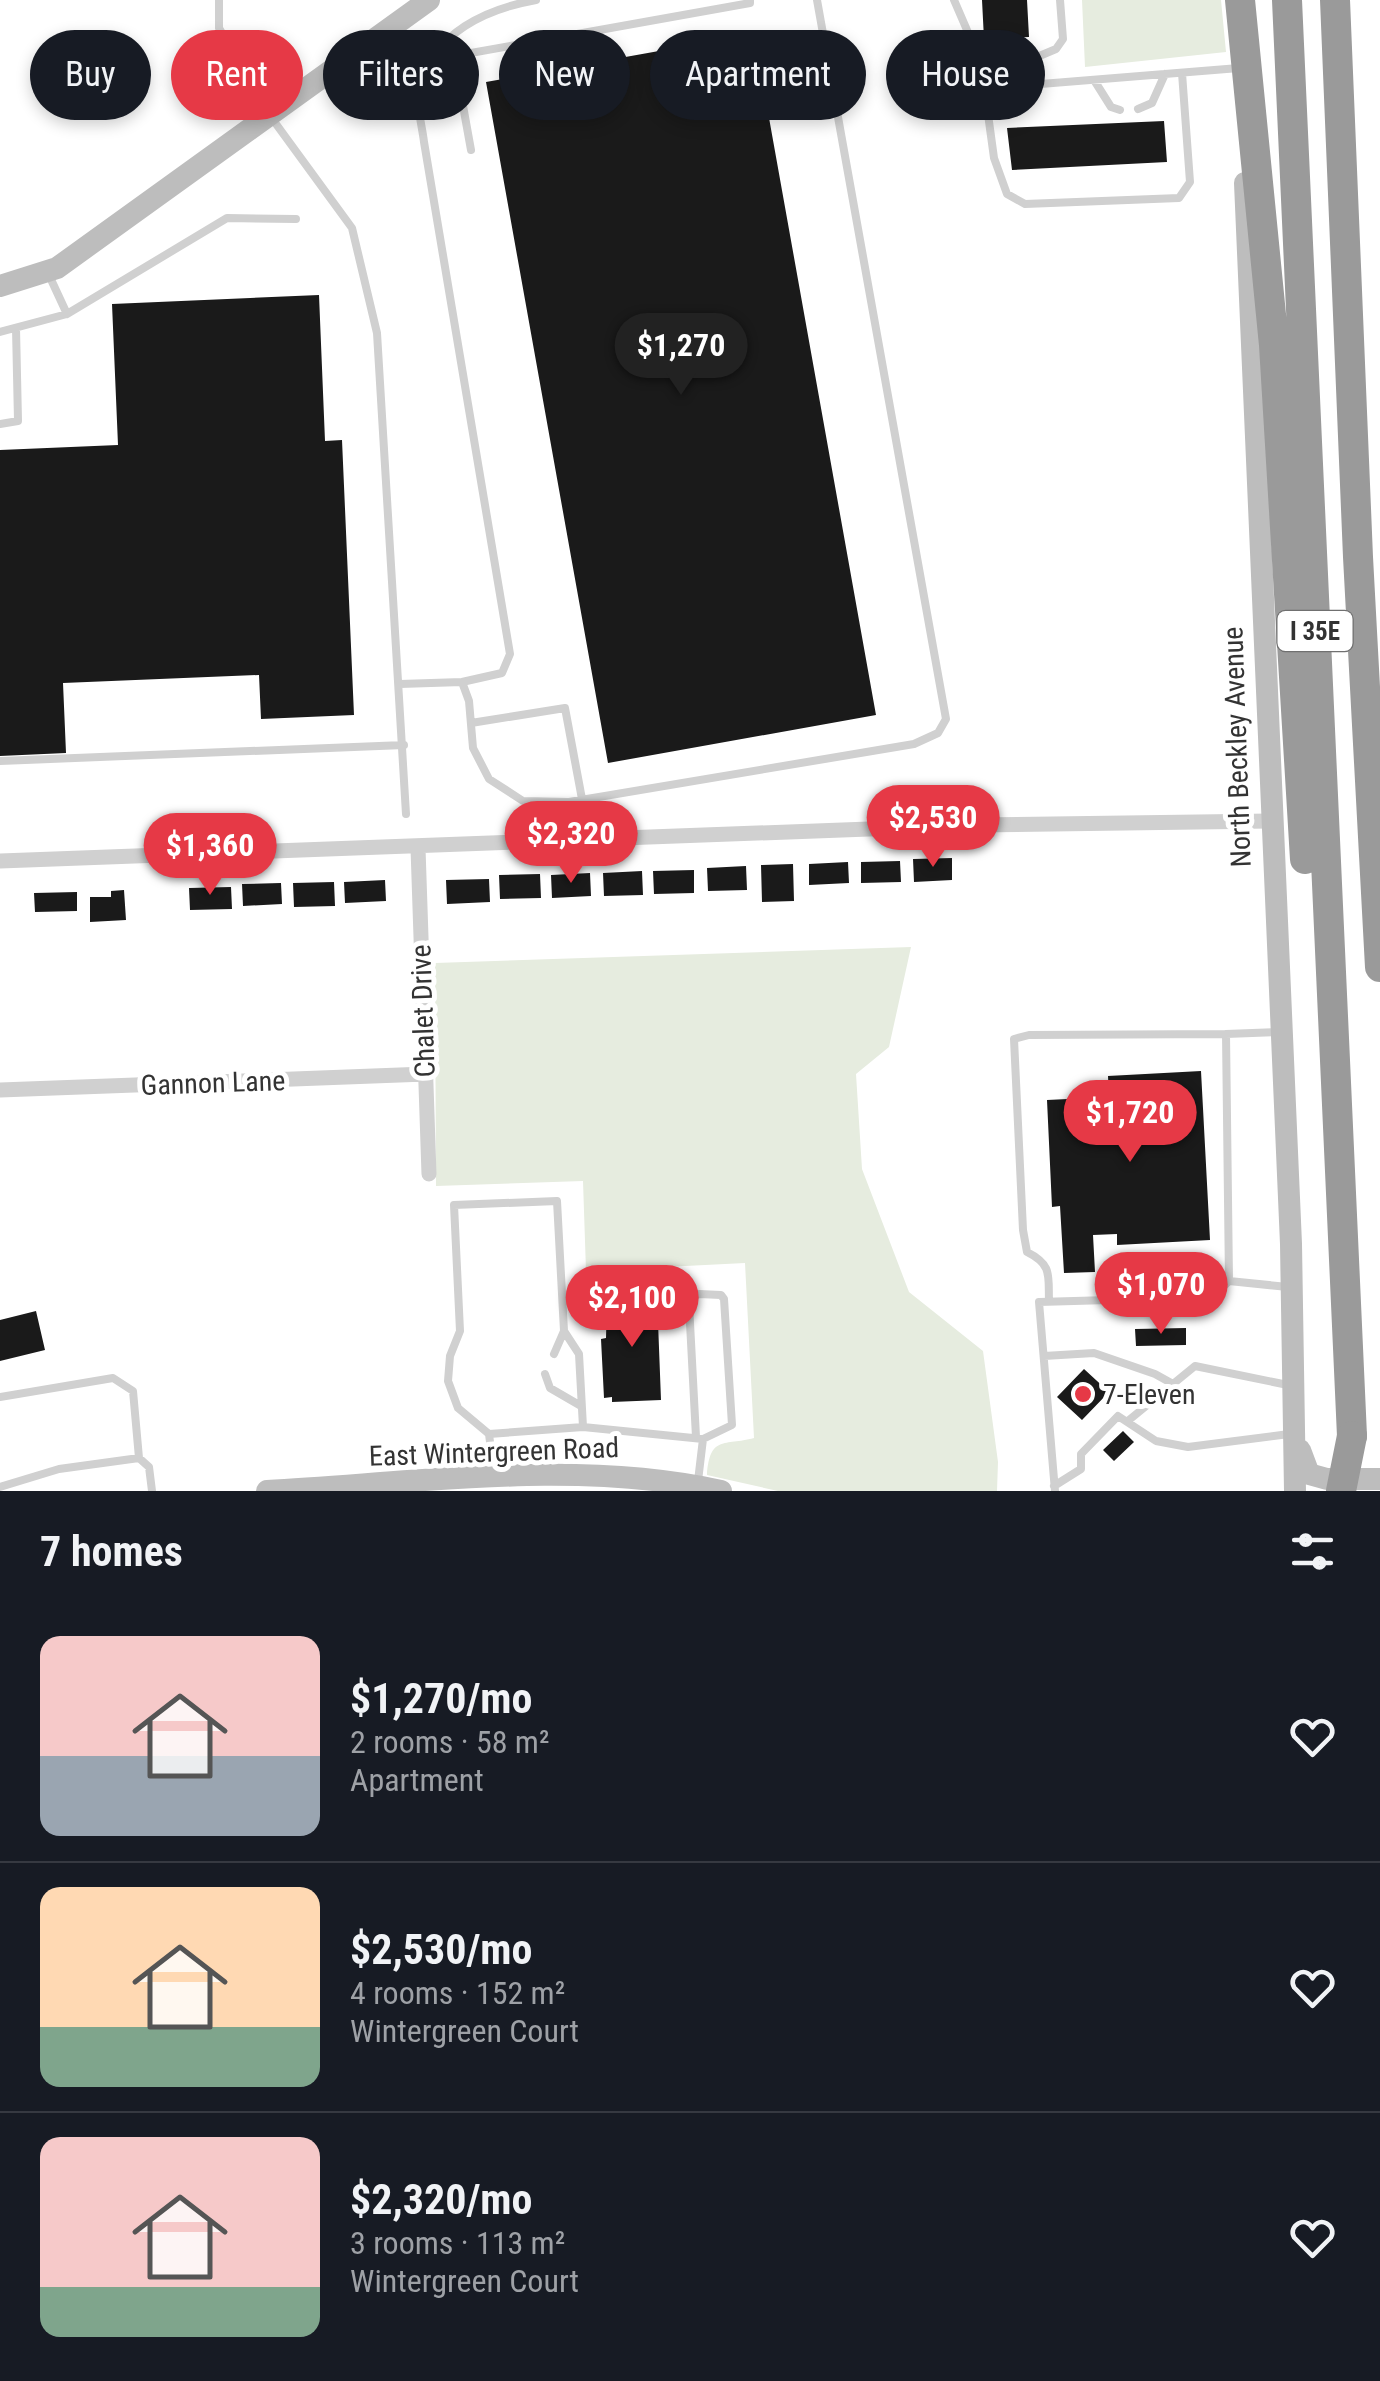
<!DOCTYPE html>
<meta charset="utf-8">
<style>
body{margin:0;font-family:"Roboto Condensed",sans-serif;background:#20242c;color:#f1f3f6;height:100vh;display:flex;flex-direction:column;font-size:38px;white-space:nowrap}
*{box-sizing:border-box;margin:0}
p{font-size:32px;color:#9ea1a6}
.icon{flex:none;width:55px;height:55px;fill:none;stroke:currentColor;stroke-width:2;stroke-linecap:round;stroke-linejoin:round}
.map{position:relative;height:1491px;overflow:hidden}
.details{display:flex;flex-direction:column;background:#171b24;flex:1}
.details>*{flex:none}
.guide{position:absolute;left:30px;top:30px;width:1320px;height:90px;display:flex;gap:20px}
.price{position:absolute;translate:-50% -85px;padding:0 22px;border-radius:35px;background:#e63946;color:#fff;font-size:32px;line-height:65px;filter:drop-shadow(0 2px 5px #0008)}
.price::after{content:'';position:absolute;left:50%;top:60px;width:30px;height:22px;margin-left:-15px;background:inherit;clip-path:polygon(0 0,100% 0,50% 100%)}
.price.active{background:#222;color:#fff}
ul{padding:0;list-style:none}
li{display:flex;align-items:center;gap:30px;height:250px;padding:0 40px}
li+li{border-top:2px solid #363941}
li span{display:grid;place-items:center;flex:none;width:280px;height:200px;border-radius:20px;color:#555}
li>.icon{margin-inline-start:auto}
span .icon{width:120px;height:120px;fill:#fffc;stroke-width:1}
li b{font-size:42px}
h2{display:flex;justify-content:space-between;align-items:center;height:120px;padding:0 40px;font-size:42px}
.pill{padding:0 35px;border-radius:45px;background:#171b24;box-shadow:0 5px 15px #0003;font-size:35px;line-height:90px}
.pill.active{background:#e63946;color:#fff}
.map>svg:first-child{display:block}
.green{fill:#e6ecdf}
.building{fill:#1a1a1a}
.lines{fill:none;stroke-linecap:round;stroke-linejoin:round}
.lane{stroke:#d0d0d0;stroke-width:8}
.street{stroke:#d0d0d0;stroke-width:15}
.secondary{stroke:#bdbdbd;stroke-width:22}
.highway{stroke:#9a9a9a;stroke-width:30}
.highway-bridge{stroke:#9a9a9a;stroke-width:30}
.poi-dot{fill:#e63946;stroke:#fff;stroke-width:4}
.labels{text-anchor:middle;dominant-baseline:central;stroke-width:10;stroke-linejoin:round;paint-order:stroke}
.shield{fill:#fff;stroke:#707070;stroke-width:2.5}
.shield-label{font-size:25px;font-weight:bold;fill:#333}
.street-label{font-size:28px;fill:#333;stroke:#fff}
.poi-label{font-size:28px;fill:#333;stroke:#fff;text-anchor:start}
</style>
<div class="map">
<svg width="1380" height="1491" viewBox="0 0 1380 1491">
<rect width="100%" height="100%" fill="#fff"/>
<path class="green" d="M 1082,0 L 1221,0 L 1226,52 L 1085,67 Z
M 911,947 L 889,1047 L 856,1074 L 862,1169 L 909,1292 L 983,1351 L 998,1462 L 997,1491 L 778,1491 L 707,1475 C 710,1435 724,1446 754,1438 L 745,1263 L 586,1271 L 583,1181 L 436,1186 L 435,963 Z"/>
<path class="building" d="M 982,0 L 1027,0 L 1029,37 L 984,39 Z
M 754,34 L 876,715 L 608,763 L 486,82 Z
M 1164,121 L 1167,162 L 1012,170 L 1007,128 Z
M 319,295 L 325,441 L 342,440 L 354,715 L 261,719 L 259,675 L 63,683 L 66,753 L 0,756 L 0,450 L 118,445 L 112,304 Z
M 952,858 L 952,880 L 914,882 L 913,859 Z
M 900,861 L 901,882 L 861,883 L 861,862 Z
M 848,862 L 849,883 L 809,885 L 809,864 Z
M 793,864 L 794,901 L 762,902 L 761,865 Z
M 746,866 L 747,890 L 708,891 L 707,868 Z
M 694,870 L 694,893 L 654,894 L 653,871 Z
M 642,871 L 643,895 L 604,896 L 603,873 Z
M 590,873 L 591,896 L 552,898 L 551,875 Z
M 540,874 L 541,898 L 500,899 L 499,875 Z
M 489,879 L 490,902 L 447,904 L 446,880 Z
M 385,880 L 386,901 L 345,903 L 344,882 Z
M 334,882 L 335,906 L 294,907 L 293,883 Z
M 281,883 L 282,904 L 243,906 L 242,884 Z
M 231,887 L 232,909 L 190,910 L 189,888 Z
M 124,890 L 126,920 L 90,922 L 90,897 L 111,897 L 111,891 Z
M 77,892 L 77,911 L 35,912 L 34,893 Z
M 1201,1071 L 1210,1240 L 1117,1245 L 1117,1234 L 1093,1235 L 1095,1272 L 1064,1273 L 1060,1206 L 1052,1207 L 1047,1100 L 1109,1097 L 1108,1076 Z
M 657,1296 L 661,1400 L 612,1402 L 612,1397 L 604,1398 L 601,1339 L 606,1338 L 607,1299 Z
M 36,1311 L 45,1350 L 0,1361 L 0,1320 Z
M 1186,1328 L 1186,1345 L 1136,1346 L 1135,1329 Z
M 1084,1369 L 1109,1392 L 1082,1420 L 1057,1397 Z
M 1123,1431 L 1134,1442 L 1114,1461 L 1103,1450 Z"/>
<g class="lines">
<path class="lane" d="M 219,0 L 219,28 L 268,113 L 352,228 L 377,333 L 406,814
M 954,0 L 973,44 L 992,58 L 1037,57 L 1056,49 L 1063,39 L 1060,0
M 449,40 L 454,56 L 750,3 L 750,0
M 379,43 L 419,89
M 454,56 L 471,150
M 1182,73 L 1190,182 L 1179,198 L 1025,204 L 1007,194 L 994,158 L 987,107 L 994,94 L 1005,87 L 1239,68
M 1094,80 L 1111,107 L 1120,110
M 1138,109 L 1152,103 L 1165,74
M 48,273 L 67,314
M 0,332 L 67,314 L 227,218 L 296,219
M 0,424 L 18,421 L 16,328
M 462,682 L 469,701 L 473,748 L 489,779 L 523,801 L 569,802 L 914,744 L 938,733 L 946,719 L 817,0
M 400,684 L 462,682 L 502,673 L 510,654 L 424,142 C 422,125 415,102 420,86 C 435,32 486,9 536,0
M 471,723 L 565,708 L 582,799
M 0,761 L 404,745
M 1277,1032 L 1226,1034 L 1229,1281 L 1288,1287
M 1049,1301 C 1048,1276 1053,1265 1027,1252 L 1023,1230 L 1014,1039 L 1029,1035 L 1226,1034
M 554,1354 L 564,1331
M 1044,1356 L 1094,1353 L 1155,1374 L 1173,1384
M 545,1374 L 550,1388 L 581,1406
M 0,1397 L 113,1378 L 133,1391 L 139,1458
M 1129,1420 L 1195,1366 L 1288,1385
M 583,1427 L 703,1439 L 698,1481
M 489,1434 L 583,1427 L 579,1354 L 564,1331 L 557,1201 L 454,1205 L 460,1331 L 450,1356 L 448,1381 L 458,1408 L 489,1434 L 494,1474
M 696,1437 L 689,1304 L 691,1298 L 699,1294 L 721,1295 L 724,1299 L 732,1425 L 703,1439
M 1054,1486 L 1081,1469 L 1081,1454 L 1118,1416 L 1156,1441 L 1188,1447 L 1289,1434
M 0,1487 L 59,1469 L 139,1458 L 149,1467 L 152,1491
M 1055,1491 L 1039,1302 L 1213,1297 L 1229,1281"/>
<path class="street" d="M 418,848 L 429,1174
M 0,861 L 976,825 L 1270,821
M 0,1090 L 426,1074"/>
<path class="secondary" d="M 1245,183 L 1291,1244 L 1295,1491
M 0,286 L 57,268 L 429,0
M 1300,1450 L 1309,1474 L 1327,1479 L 1380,1479
M 267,1491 C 414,1483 577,1459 721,1491"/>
<path class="highway" d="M 1240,0 L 1274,345 L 1305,859
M 1287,0 L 1352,1436
M 1335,0 L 1358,557 L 1380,967"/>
<path class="highway-bridge" d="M 1341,1491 L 1352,1436"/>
</g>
<circle class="poi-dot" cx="1083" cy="1394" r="10"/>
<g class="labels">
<rect class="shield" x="1277.5" y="611" width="75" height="40" rx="8"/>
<g class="shield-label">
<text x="1315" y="631">I 35E</text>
</g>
<g class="street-label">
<text transform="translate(1237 747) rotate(-92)">North Beckley Avenue</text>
<text transform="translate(423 1011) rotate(-92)">Chalet Drive</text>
<text transform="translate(213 1083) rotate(-2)">Gannon Lane</text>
<text transform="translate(494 1452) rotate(-2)">East Wintergreen Road</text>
</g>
<g class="poi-label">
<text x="1103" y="1394">7-Eleven</text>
</g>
</g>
</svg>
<b class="price active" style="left:681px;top:398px">$1,270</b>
<b class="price" style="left:933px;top:870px">$2,530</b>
<b class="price" style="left:571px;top:886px">$2,320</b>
<b class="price" style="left:210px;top:898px">$1,360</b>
<b class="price" style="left:1130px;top:1165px">$1,720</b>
<b class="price" style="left:1161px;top:1337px">$1,070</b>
<b class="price" style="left:632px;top:1350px">$2,100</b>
<div class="guide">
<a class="pill">Buy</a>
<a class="pill active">Rent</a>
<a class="pill">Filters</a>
<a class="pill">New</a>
<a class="pill">Apartment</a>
<a class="pill">House</a>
</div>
</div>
<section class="details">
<h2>7 homes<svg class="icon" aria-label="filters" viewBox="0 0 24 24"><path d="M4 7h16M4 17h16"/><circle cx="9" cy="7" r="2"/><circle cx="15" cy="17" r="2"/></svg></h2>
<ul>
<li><span style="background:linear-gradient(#f6c9c9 60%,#9aa5b1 0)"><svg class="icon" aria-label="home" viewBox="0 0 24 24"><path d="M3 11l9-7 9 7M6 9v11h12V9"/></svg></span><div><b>$1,270/mo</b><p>2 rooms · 58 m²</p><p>Apartment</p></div><svg class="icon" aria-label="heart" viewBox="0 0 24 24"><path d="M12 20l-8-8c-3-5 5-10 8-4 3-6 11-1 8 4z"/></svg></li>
<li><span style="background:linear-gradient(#ffd9b3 70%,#7fa58c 0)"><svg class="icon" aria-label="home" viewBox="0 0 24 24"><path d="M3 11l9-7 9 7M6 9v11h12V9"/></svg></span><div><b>$2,530/mo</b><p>4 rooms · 152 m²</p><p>Wintergreen Court</p></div><svg class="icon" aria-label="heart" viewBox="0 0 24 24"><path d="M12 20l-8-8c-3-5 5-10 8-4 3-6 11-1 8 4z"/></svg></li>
<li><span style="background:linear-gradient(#f6c9c9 75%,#7fa58c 0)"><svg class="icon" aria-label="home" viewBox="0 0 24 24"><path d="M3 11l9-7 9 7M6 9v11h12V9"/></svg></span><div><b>$2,320/mo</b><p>3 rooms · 113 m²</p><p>Wintergreen Court</p></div><svg class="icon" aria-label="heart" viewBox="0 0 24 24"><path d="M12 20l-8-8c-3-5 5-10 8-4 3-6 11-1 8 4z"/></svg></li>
</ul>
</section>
